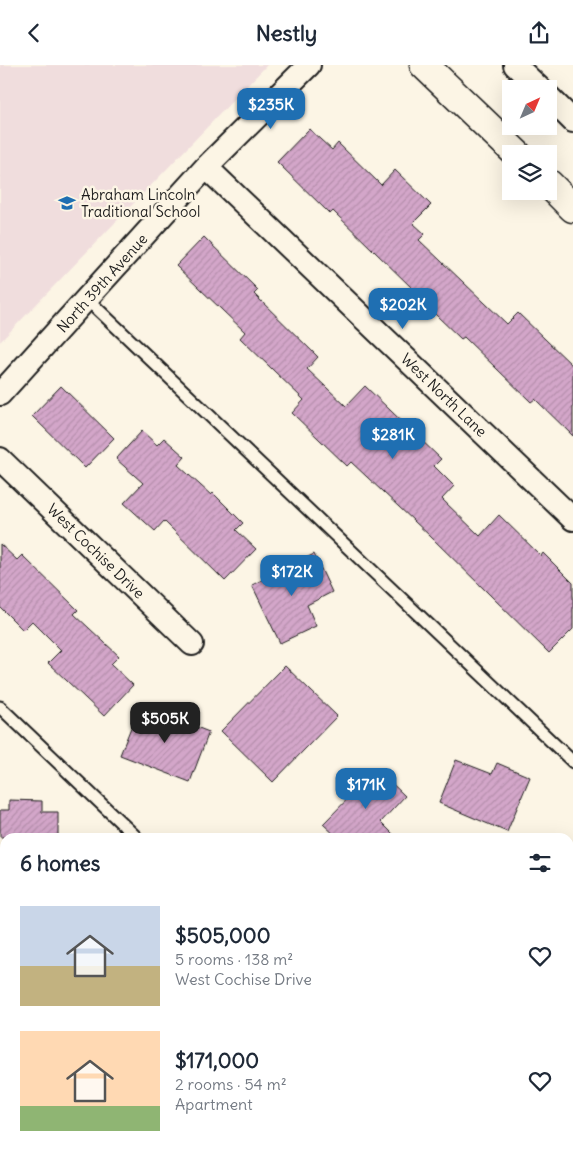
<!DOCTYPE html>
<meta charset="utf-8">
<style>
body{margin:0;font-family:Delius,sans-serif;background:#f6f6f7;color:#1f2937;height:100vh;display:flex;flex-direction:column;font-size:19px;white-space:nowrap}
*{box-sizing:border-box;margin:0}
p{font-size:16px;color:#747a83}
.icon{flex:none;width:28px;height:28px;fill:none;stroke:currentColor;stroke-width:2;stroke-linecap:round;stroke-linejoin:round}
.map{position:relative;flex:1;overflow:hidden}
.panel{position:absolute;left:0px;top:768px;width:574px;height:321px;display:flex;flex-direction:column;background:#fff;border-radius:15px 15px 0 0;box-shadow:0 5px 20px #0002}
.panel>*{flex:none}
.needle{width:32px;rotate:44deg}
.fabs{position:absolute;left:502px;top:15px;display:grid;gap:10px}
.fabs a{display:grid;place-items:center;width:55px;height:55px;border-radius:0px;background:#fff;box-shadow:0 5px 20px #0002;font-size:25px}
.price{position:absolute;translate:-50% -42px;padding:0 11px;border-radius:10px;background:#1f6fb2;color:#fff;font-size:16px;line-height:32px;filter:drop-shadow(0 1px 2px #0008)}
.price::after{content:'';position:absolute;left:50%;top:30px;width:15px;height:11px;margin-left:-8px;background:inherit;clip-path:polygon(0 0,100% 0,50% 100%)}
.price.active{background:#222;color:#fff}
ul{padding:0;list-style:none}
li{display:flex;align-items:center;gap:15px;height:125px;padding:0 20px}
li span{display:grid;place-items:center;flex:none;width:140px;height:100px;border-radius:0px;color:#555}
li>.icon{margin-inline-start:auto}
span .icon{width:60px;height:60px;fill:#fffc;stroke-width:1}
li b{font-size:21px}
h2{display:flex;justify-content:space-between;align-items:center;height:60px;padding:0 20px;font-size:21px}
header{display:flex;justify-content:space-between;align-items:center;height:65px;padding:0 20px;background:#fff;font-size:22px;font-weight:800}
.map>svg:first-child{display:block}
.built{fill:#f0dddd}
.building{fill:url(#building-hatch);stroke:#1c1c1c}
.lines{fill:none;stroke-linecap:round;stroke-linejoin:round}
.service-casing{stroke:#1c1c1c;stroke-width:15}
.minor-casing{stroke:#1c1c1c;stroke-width:26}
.secondary-casing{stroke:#1c1c1c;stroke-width:31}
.service{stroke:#fcf5e5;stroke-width:11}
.minor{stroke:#fcf5e5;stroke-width:22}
.secondary{stroke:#fcf5e5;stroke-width:28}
.labels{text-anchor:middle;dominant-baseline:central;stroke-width:5;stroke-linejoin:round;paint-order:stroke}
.poi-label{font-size:15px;fill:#1c1c1c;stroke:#fcf5e5;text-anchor:start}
.street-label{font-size:15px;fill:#1c1c1c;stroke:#fcf5e5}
</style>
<header><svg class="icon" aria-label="back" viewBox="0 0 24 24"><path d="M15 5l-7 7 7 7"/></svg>Nestly<svg class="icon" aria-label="share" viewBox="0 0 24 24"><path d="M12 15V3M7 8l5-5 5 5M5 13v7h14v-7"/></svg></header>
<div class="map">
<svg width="573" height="1088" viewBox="0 0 573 1088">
<defs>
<pattern id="building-hatch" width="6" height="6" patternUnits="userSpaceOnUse" patternTransform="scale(1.25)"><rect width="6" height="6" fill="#d3a6c9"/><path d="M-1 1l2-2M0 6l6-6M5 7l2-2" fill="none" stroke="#b58eac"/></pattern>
</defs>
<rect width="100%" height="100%" fill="#fcf5e5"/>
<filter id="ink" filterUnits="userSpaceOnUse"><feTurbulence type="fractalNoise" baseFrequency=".02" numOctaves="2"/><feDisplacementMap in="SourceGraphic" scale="10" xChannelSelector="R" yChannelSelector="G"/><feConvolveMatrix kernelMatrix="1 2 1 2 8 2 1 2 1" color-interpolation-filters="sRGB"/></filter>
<g filter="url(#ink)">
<path class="built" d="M 0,0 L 267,0 L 0,277 Z"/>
<path class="building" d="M 309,64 L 332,85 L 338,78 L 381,120 L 395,105 L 431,140 L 413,158 L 425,169 L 419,175 L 507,259 L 518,248 L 573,301 L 573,371 L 535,334 L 531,337 L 464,272 L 461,274 L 412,227 L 414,225 L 333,146 L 330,149 L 277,97 Z
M 204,172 L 258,225 L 254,229 L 318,292 L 307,304 L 346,341 L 365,321 L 441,394 L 434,401 L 454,421 L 442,434 L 480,471 L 499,450 L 541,491 L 543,488 L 573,518 L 573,564 L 549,588 L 430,471 L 351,397 L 347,401 L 292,348 L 304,335 L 240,273 L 245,267 L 176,201 Z
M 61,321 L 114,373 L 85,403 L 32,351 Z
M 142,366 L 157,380 L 164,373 L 185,392 L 178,400 L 211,430 L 213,428 L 243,458 L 236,465 L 256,484 L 225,516 L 164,456 L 155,466 L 124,438 L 143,418 L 116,394 Z
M 0,479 L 17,495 L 22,490 L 78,545 L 74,549 L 119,591 L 111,599 L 133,620 L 104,651 L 48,598 L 61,585 L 32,556 L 23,565 L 0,542 Z
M 314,489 L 332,527 L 307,540 L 316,561 L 280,578 L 252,520 Z
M 285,601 L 337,651 L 273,717 L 221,666 Z
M 140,640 L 209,667 L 190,717 L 120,690 Z
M 456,695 L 492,709 L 497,698 L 530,712 L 507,767 L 439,738 Z
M 377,704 L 405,731 L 381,757 L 396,772 L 337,772 L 323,759 Z
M 9,735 L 42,736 L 42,747 L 58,747 L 58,772 L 0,772 L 0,745 L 9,745 Z"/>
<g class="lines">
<g class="service-casing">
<path id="service" d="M 87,234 L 573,697
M 0,642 L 136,772
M 461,1084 L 465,1088
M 407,1088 L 411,1084"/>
</g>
<g class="minor-casing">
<path id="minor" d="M 515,0 L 540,24
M 549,32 L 573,56
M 206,102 L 573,454
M 0,329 L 206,102 L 309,0
M 0,394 L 192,579
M 569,938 L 573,942
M 0,967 L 5,946
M 0,1042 L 5,1043
M 131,1084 L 137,1088"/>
</g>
<g class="secondary-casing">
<path id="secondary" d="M 424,0 L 517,89
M 549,119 L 573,143"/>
</g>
<use href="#service" class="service"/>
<use href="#minor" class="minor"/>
<use href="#secondary" class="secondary"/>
</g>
</g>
<defs>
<g id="school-bare" transform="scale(1.35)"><path d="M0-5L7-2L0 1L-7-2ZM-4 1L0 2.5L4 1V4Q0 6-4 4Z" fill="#1f6fb2" stroke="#fcf5e5" stroke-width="2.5" paint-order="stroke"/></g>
</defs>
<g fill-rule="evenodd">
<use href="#school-bare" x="67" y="138"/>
</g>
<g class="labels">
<g class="poi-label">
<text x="81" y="129">Abraham Lincoln<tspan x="81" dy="17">Traditional School</tspan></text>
</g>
<g class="street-label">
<text transform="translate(102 218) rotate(-48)">North 39th Avenue</text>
<text transform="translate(444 330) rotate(44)">West North Lane</text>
<text transform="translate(96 486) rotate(44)">West Cochise Drive</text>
</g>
</g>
</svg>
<div class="fabs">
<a><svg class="needle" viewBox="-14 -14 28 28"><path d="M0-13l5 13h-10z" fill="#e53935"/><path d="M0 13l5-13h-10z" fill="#747a83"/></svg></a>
<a><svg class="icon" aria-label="layers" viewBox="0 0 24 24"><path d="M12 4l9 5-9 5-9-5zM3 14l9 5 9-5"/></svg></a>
</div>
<b class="price" style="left:271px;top:65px">$235K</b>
<b class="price" style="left:403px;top:265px">$202K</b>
<b class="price" style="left:393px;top:395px">$281K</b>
<b class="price" style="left:292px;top:532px">$172K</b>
<b class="price active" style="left:165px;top:679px">$505K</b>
<b class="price" style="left:366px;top:745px">$171K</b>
<section class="panel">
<h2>6 homes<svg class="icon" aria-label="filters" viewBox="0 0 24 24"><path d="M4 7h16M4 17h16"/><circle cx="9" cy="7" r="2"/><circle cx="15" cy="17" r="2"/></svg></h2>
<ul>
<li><span style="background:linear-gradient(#c9d6e8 60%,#c2b280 0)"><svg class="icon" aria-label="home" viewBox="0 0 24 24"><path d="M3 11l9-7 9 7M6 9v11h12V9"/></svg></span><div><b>$505,000</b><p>5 rooms · 138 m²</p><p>West Cochise Drive</p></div><svg class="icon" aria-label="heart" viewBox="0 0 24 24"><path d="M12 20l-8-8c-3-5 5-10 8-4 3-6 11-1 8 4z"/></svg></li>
<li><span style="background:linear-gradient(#ffd9b3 75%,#8fb573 0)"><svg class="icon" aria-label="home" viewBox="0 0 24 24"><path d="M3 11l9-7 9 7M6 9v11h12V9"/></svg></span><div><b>$171,000</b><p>2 rooms · 54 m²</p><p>Apartment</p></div><svg class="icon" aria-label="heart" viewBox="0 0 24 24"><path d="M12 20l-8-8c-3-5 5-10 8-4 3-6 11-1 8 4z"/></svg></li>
</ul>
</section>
</div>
